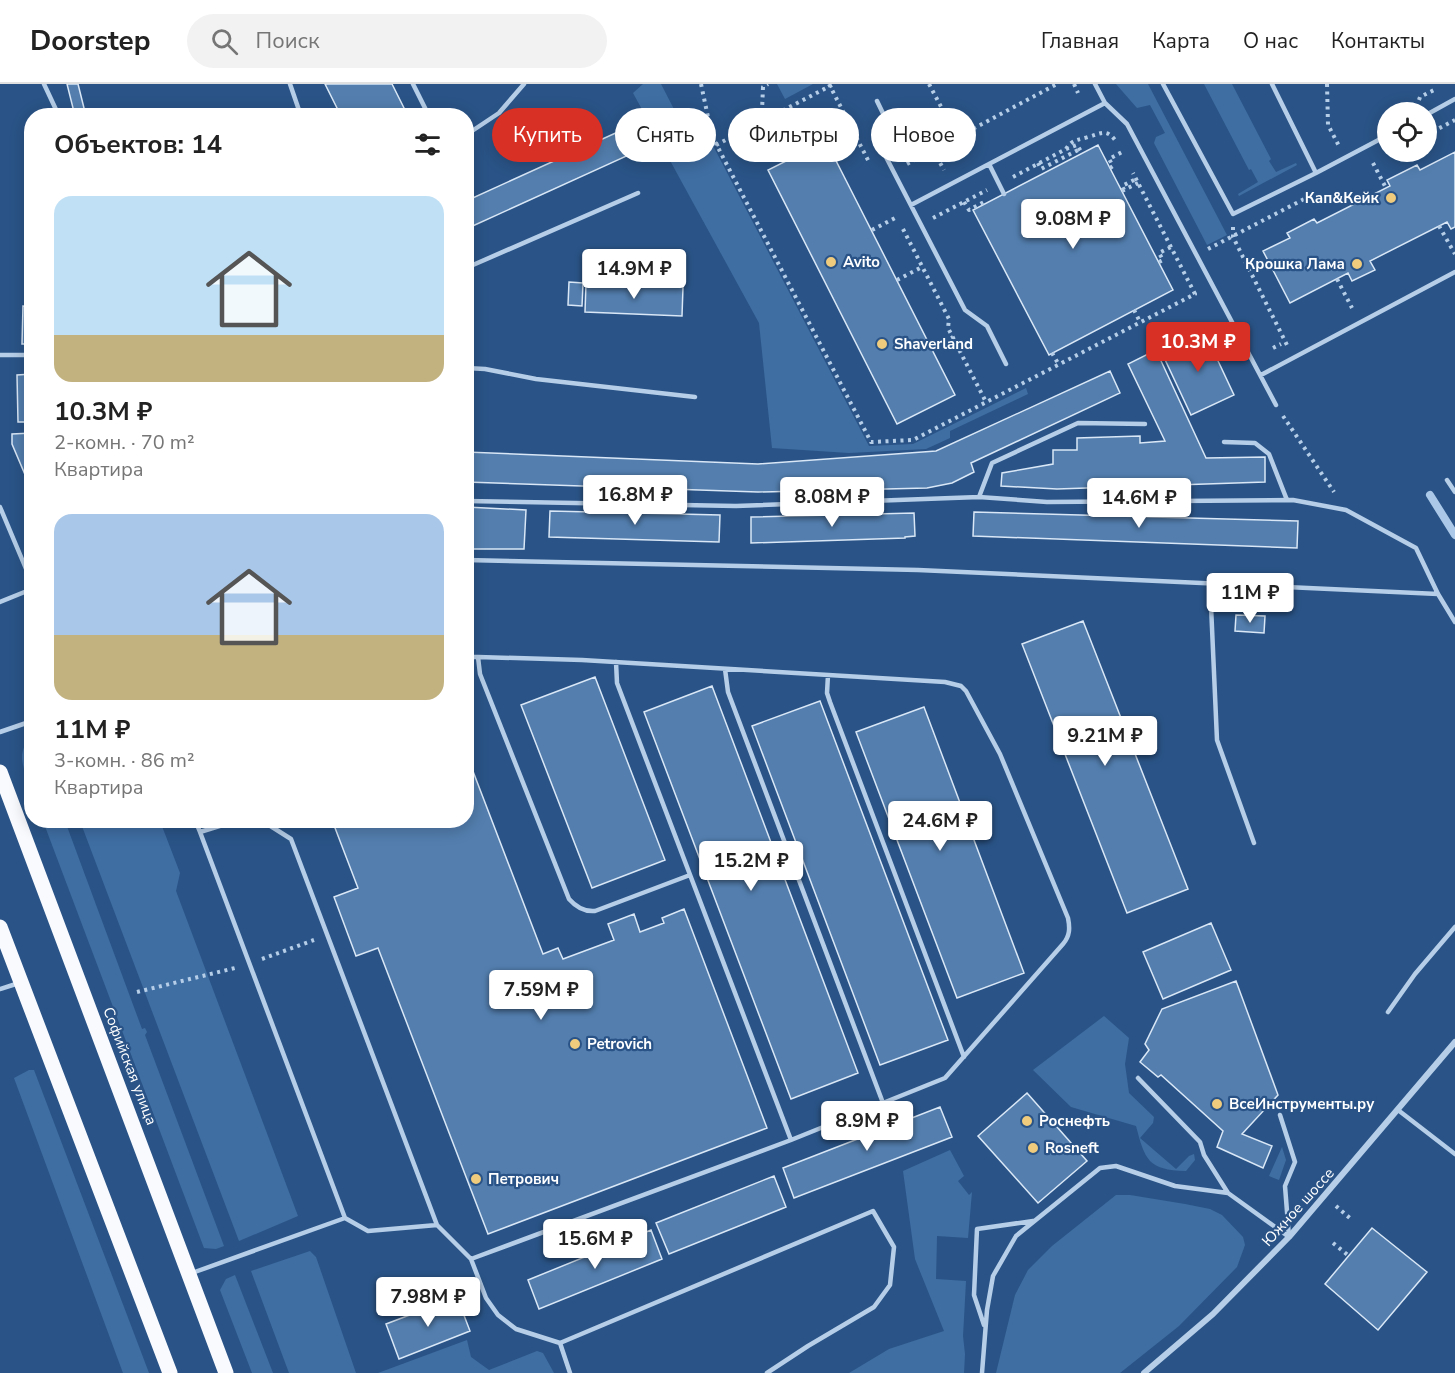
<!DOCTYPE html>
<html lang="ru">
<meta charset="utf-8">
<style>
body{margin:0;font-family:"Nunito Sans",sans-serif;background:#f2f2f2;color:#222;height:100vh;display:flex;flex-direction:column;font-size:22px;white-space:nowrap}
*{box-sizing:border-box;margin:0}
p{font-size:20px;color:#767676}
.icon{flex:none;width:33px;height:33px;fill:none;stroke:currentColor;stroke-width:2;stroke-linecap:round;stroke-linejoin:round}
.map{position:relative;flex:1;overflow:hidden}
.side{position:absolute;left:24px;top:24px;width:450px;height:720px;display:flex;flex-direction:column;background:#fff;border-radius:24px;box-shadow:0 3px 15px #0003}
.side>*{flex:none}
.hud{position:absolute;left:492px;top:24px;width:570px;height:54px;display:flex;gap:12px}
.fabs{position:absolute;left:1377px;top:18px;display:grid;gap:12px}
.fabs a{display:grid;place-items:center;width:60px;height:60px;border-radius:50%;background:#fff;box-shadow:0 3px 15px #0003;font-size:30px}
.price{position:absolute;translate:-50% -51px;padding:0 14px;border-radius:6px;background:#fff;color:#222;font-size:20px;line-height:39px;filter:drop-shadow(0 2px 3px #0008)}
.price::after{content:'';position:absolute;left:50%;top:36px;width:18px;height:14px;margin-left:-9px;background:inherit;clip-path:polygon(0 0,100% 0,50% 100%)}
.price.on{background:#d93025;color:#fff}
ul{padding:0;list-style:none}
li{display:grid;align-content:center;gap:12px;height:318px;padding:0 30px}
li span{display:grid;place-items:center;height:186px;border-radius:18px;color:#555}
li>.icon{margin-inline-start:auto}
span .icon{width:108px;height:108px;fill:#fffc;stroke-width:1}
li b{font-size:26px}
h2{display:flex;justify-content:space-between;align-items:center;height:72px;padding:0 30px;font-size:26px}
.tag{padding:0 21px;border-radius:27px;background:#fff;box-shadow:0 3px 15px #0003;font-size:21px;line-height:54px}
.tag.on{background:#d93025;color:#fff}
header{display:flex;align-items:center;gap:36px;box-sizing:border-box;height:84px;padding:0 30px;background:#fff;border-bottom:2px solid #e0e0e0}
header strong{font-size:28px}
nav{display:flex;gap:33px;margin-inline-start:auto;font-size:21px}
.search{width:420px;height:54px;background:#f2f2f2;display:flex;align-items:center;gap:15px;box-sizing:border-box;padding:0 21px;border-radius:33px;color:#767676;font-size:22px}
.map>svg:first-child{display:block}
.green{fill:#3f6ea3}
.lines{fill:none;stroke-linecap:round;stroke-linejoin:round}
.stream{stroke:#abc8e8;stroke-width:8}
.building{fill:#537eae;stroke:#d9e7f6;stroke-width:1.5}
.path{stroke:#b6cee8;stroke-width:4;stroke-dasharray:3 4.5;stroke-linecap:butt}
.service{stroke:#b6cee8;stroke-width:4.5}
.minor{stroke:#b6cee8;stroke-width:6}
.primary{stroke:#f8fafe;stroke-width:15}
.poi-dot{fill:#eecb7d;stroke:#2a5487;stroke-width:2}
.labels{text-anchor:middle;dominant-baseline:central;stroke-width:4.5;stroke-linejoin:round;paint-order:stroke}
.poi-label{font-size:15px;font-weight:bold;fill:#fff;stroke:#2a5487;text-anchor:start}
.street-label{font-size:15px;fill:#fff;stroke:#2a5487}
</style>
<header>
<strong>Doorstep</strong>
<div class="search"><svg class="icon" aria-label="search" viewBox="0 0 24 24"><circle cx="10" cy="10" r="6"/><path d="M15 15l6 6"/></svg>Поиск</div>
<nav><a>Главная</a><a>Карта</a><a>О нас</a><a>Контакты</a></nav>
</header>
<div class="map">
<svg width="1455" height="1289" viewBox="0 0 1455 1289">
<rect width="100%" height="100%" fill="#2a5487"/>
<path class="green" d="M 643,0 L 661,0 L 693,62 L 709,54 L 869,362 L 913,360 L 1026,304 L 1028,310 L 950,347 L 950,354 L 926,365 L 849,369 L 772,364 L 759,239 L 633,9 Z
M 777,0 L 813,0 L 785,15 Z
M 1116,0 L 1148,0 L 1227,151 L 1207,161 L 1154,59 L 1156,53 L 1165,49 L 1150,21 L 1137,24 Z
M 1204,0 L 1232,0 L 1271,75 L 1269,77 L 1276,88 L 1296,79 L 1297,81 L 1239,112 L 1238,110 L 1258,98 L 1251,85 L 1249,86 Z
M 832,31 L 838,32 L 847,50 L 845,52 L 834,35 L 779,64 L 776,64 L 777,61 Z
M 31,652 L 31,705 C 24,684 15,671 31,652 Z
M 43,737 L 65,737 L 142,945 L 145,944 L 147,948 L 145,951 L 224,1162 L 216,1165 L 204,1164 Z
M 80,737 L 160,737 L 180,789 L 176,807 L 298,1132 L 239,1157 Z
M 1104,932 L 1129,954 L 1125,980 L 1129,1009 L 1154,1033 L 1153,1039 L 1140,1054 L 1176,1085 L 1189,1072 L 1194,1070 L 1195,1076 L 1186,1087 C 1148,1086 1145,1076 1136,1042 L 1071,1023 L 1033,986 Z
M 29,986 L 34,986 L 149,1289 L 123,1289 L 14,994 Z
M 1282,1063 L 1286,1076 L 1279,1096 L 1269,1092 Z
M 950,1066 L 964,1092 L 958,1097 L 969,1111 L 972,1108 L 968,1154 L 937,1152 L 936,1195 L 966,1197 L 963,1252 L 965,1270 L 964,1289 L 849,1289 L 889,1265 L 944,1247 L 915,1175 L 903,1087 Z
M 1116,1111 L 1130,1111 L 1185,1120 L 1210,1125 L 1222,1131 L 1243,1153 L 1245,1161 L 1237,1183 L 1179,1242 L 1120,1289 L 996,1289 L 1015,1211 L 1028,1186 L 1052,1162 Z
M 310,1167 L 316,1173 L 356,1289 L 289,1289 L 251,1187 Z
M 235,1191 L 273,1289 L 252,1289 L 220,1206 L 226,1195 Z
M 467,1256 L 471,1273 L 489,1286 L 537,1267 L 543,1269 L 554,1289 L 378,1289 Z"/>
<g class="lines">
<path class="stream" d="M 1430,411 L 1455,451"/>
</g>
<path class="building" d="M 67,0 L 78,0 L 86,32 L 75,32 Z
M 325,0 L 392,0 L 408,32 L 341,32 Z
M 620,47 L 631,70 L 466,145 L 466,117 Z
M 826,57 L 955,311 L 897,340 L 768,86 Z
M 1098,61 L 1173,206 L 1049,271 L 973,126 Z
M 1455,68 L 1455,143 L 1451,145 L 1447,138 L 1370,177 L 1375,186 L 1352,197 L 1348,189 L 1290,219 L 1263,167 L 1290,154 L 1287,149 L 1314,135 L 1317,139 L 1390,102 L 1387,96 L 1417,81 L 1420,86 Z
M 569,198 L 583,199 L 582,222 L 568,221 Z
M 586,199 L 683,203 L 682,232 L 585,228 Z
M 23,222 L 32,223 L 32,260 L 22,260 Z
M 1204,247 L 1234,311 L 1191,331 L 1161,267 Z
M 1156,266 L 1206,374 L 1265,373 L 1265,398 L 1057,405 L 1001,402 L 1002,389 L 1053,380 L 1053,366 L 1077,366 L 1077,354 L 1140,352 L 1140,359 L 1165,357 L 1128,280 Z
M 1110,287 L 1120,309 L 971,379 L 974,388 L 952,399 L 927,404 L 758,408 L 466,398 L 466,368 L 758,380 L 936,367 Z
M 32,290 L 32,338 L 18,338 L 17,291 Z
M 32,349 L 32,407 L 12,360 L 12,350 Z
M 466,423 L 526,426 L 524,465 L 466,465 Z
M 550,427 L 720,431 L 719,458 L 549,453 Z
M 974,428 L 1298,437 L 1297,464 L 973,452 Z
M 914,429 L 915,452 L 905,453 L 905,454 L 751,459 L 751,433 Z
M 1236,531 L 1265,532 L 1264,549 L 1235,547 Z
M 1083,537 L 1188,805 L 1127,829 L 1022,560 Z
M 595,593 L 665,776 L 592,804 L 521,621 Z
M 712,602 L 858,989 L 791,1015 L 644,628 Z
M 820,617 L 948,956 L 880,981 L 752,642 Z
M 924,623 L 1024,889 L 957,914 L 856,648 Z
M 466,669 L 543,870 L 558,864 L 563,875 L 614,856 L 608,840 L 634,830 L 640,848 L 664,839 L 662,834 L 684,825 L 767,1044 L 488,1150 L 378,864 L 356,872 L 334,813 L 358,804 L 332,736 L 466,736 Z
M 1211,839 L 1231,886 L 1163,915 L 1143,868 Z
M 1236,897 L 1278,1011 L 1242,1050 L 1272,1062 L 1263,1084 L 1217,1063 L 1223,1047 L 1161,991 L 1158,993 L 1140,978 L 1149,966 L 1145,960 L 1162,925 Z
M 1027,1009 L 1087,1077 L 1038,1119 L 978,1052 Z
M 940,1023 L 952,1053 L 794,1114 L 783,1084 Z
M 774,1092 L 786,1123 L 669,1170 L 656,1139 Z
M 1372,1144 L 1427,1188 L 1378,1246 L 1325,1200 Z
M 651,1146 L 662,1175 L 539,1225 L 528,1196 Z
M 457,1213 L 470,1247 L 399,1275 L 386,1240 Z"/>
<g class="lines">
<path class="path" d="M 701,0 L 712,52 L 871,358 L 913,356 L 1195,210 L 1133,89
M 829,0 L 870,80
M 929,0 L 957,53
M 1074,0 L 1078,9
M 1327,0 L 1328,41 L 1339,62
M 1419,16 L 1420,13 L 1434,6
M 766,35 L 762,27 L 763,3 L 768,0
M 1426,51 L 1455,36
M 716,61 L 834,0
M 1066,65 L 1077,61 L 1082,69
M 933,66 L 944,86
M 1038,79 L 1041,85 L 1080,65
M 1373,79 L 1386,104
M 907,80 L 1057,0
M 1110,84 L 1113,82 L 1109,75 L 1122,68
M 1013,93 L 1066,65 C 1072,55 1079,56 1088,53 C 1100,50 1106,44 1115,56
M 1124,106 L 1122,102 L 1136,95
M 1122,107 L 1138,99
M 964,118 L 969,126 L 984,118 L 985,120
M 933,134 L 987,106
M 1439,142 L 1455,170
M 1233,143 L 1233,153 L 1287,261
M 903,145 L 949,235 L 948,244 L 986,318
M 872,146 L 897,133
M 1208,165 L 1310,112
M 1159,178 L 1163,176 L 1159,169 L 1171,163
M 1337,195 L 1352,224
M 897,196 L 922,183
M 1134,226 L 1140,238
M 931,264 L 953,253
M 1273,264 L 1281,260
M 1052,269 L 1059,281
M 1283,332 L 1334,408
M 262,875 L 314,856
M 137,908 L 235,884
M 1336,1122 L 1352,1136
M 1333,1159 L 1349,1172"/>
<path class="service" d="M 44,0 L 59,32
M 290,0 L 301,32
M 413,0 L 429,32
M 1095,0 L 1105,19 L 1127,40 L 1276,321
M 1163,0 L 1233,130 L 1316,89
M 1272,0 L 1316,89 L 1388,51
M 877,17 L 894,52 L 886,73 L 965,226 L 987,242 L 1006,280
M 1426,31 L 1455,15
M 466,51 L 499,29 L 524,0
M 989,80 L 1004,110
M 911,121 L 1105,19
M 466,184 L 638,109
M 0,271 L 32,271
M 466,284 L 485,285 L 536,295 L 695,313
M 1261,291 L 1455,188
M 1224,358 L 1255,359 L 1269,370 L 1287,416
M 1447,396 L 1455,408
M 979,413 L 992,379 L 1078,339 L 1145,340
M 466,417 L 736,422 L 979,413 L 1047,418 L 1293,416 L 1346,426 L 1416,464 L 1438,510 L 1455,538
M 0,423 L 32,499
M 466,476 L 918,486 L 1438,510
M 1210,499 L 1217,656 L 1254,759
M 0,518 L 32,505
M 466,573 L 478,573 L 480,590 L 569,815 C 576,823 584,828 595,827 L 690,791
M 616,578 L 617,599 L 791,1056
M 725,585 L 728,608 L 883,1019
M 828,591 L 827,609 L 830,618 L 964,973
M 0,648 L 32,637
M 195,736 L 200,748
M 239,736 L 200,748 L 345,1134
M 261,736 L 291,755 L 437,1141 L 471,1175 L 486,1214 L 498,1231 L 516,1245 L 560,1259 L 570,1289
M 0,905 L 19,899
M 1388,928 L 1415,890 L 1455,843
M 1138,994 L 1200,1058 L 1204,1071 L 1228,1109 L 1289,1153
M 1398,1026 L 1455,1070
M 1280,1031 L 1295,1078 L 1285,1102 L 1289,1153
M 471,1175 L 791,1056 L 945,994 L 1063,860 C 1070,852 1070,844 1068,834 L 1000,670 L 966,607 L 961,602 L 945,598 L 582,576 L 478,573
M 192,1189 L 345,1134 L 368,1147 L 437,1141
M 984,1241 L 974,1211 L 977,1145 L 1033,1137
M 560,1259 L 873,1127 L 894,1163 L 890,1201 L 874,1223 L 808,1262 L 767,1289
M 982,1289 L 987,1226 L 993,1192 L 1016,1152 L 1100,1084 L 1116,1082 L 1175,1102 L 1228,1109"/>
<path class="minor" d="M 1144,1289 L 1213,1230 L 1289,1153 L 1455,958"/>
<path class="primary" d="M 0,688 L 226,1289
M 0,843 L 170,1289"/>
</g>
<g class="poi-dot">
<circle cx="1391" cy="114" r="6"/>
<circle cx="831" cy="178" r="6"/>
<circle cx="1357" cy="180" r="6"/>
<circle cx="882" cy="260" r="6"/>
<circle cx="575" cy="960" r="6"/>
<circle cx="1217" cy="1020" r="6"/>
<circle cx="1027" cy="1037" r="6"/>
<circle cx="1033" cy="1064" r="6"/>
<circle cx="476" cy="1095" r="6"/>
</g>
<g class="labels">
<g class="poi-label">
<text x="1379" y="114" text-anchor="end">Кап&amp;Кейк</text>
<text x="843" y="178">Avito</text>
<text x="1345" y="180" text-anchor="end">Крошка Лама</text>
<text x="894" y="260">Shaverland</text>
<text x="587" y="960">Petrovich</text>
<text x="1229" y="1020">ВсеИнструменты.ру</text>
<text x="1039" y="1037">Роснефть</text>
<text x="1045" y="1064">Rosneft</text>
<text x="488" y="1095">Петрович</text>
</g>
<g class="street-label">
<text transform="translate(130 982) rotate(69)">Софийская улица</text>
<text transform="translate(1298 1123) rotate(-48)">Южное шоссе</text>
</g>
</g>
</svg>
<div class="fabs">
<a><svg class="icon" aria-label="locate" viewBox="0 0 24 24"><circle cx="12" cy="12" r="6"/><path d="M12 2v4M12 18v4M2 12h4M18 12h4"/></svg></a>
</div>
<b class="price" style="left:1073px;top:166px">9.08M ₽</b>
<b class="price" style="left:634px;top:216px">14.9M ₽</b>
<b class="price on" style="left:1198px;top:289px">10.3M ₽</b>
<b class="price" style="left:635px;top:442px">16.8M ₽</b>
<b class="price" style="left:832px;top:444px">8.08M ₽</b>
<b class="price" style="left:1139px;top:445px">14.6M ₽</b>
<b class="price" style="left:1250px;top:540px">11M ₽</b>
<b class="price" style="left:1105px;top:683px">9.21M ₽</b>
<b class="price" style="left:940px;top:768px">24.6M ₽</b>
<b class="price" style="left:751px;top:808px">15.2M ₽</b>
<b class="price" style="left:541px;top:937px">7.59M ₽</b>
<b class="price" style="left:867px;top:1068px">8.9M ₽</b>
<b class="price" style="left:595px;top:1186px">15.6M ₽</b>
<b class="price" style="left:428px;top:1244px">7.98M ₽</b>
<div class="hud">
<a class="tag on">Купить</a>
<a class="tag">Снять</a>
<a class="tag">Фильтры</a>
<a class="tag">Новое</a>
</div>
<section class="side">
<h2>Объектов: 14<svg class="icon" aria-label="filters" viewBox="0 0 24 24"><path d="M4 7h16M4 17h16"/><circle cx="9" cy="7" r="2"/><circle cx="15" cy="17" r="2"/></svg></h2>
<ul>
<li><span style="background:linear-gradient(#bfe0f5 75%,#c2b280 0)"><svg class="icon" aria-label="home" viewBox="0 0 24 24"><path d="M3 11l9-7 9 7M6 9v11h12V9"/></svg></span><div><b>10.3M ₽</b><p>2-комн. · 70 m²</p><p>Квартира</p></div></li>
<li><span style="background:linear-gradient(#a9c7e8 65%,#c2b280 0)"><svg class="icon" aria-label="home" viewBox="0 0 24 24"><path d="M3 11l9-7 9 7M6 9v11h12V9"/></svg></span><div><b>11M ₽</b><p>3-комн. · 86 m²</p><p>Квартира</p></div></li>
</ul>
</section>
</div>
